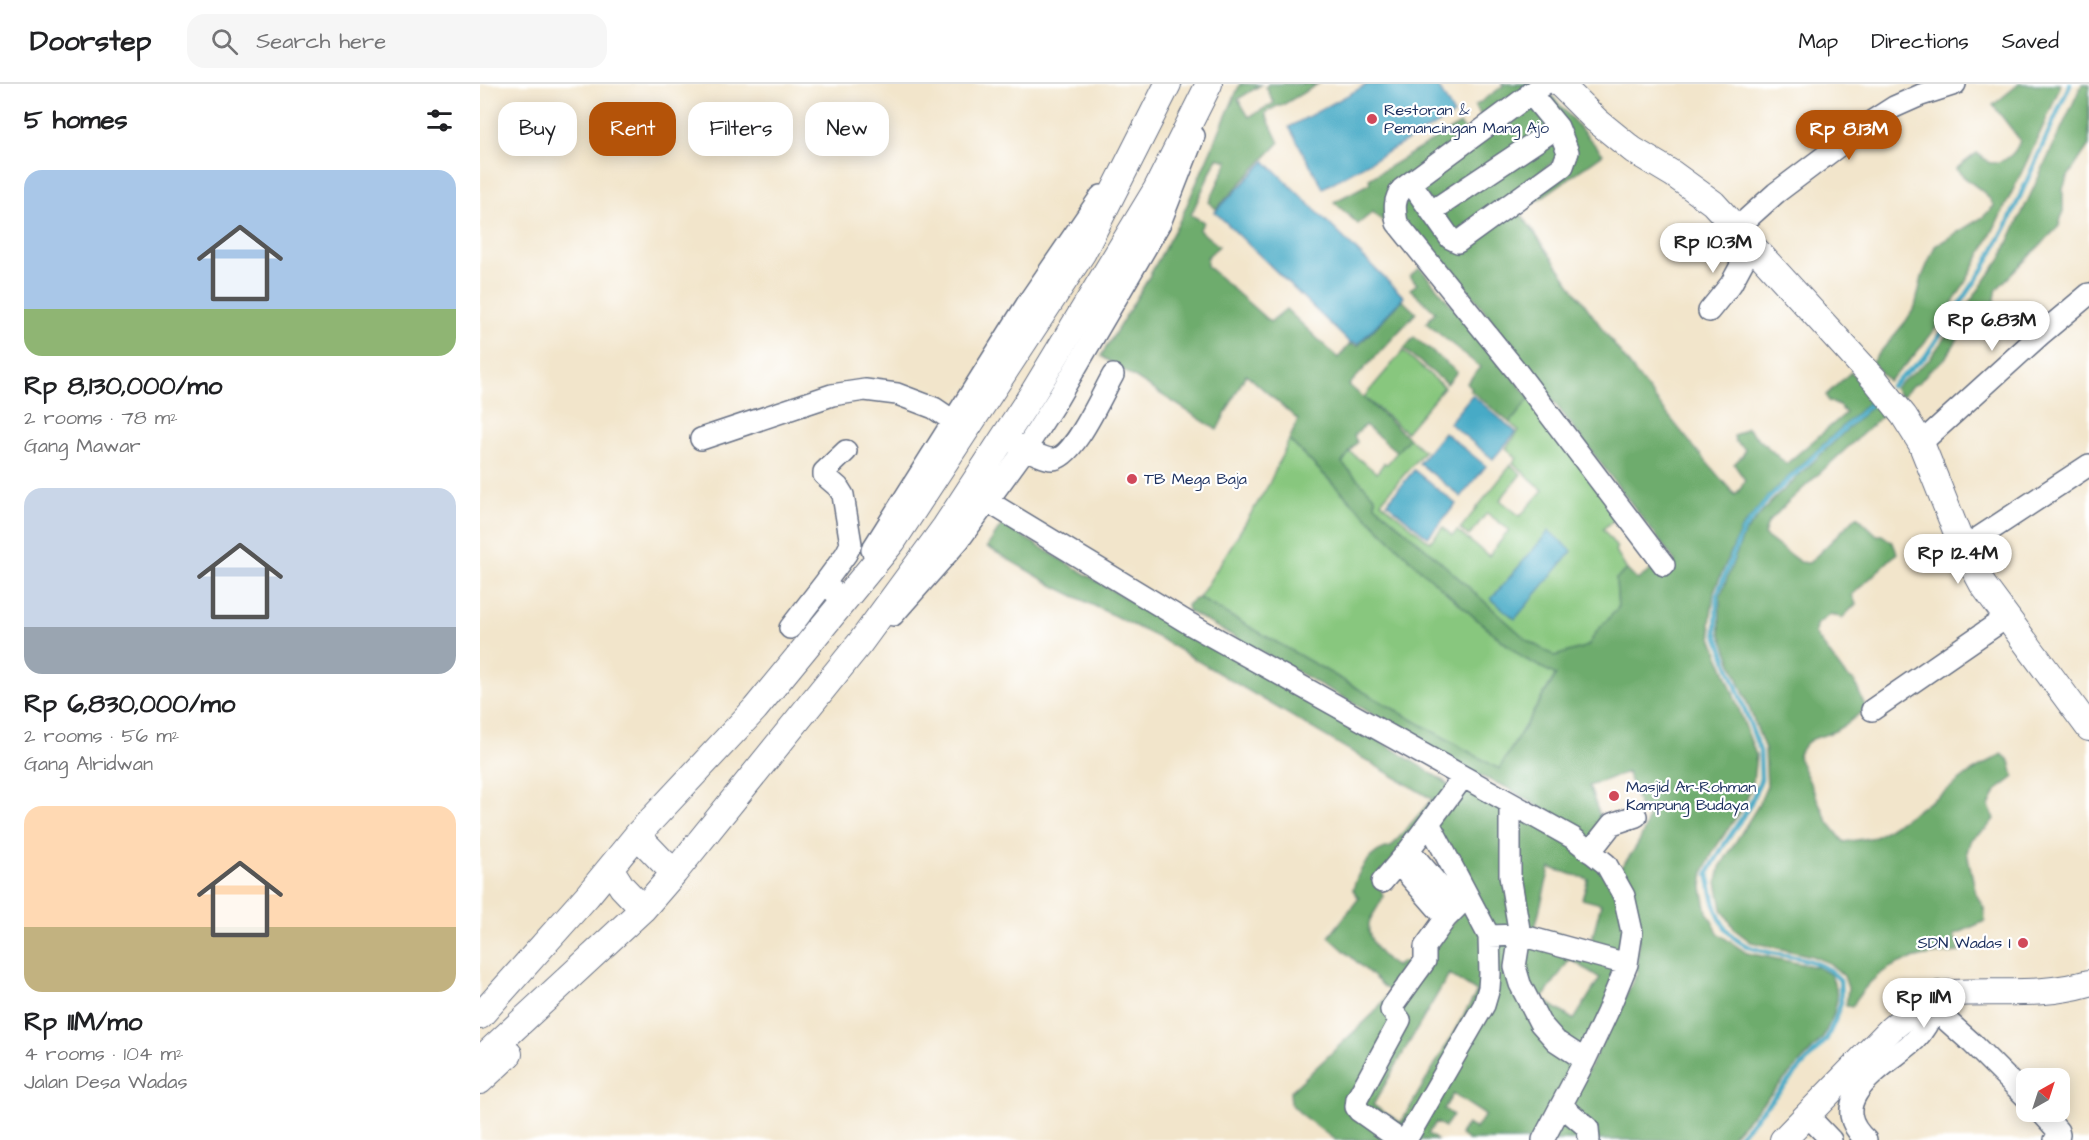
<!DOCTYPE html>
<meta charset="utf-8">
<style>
body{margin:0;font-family:"Architects Daughter",sans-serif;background:#f6f6f6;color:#202124;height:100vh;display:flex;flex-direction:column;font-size:22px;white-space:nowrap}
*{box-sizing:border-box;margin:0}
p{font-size:20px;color:#757577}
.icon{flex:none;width:33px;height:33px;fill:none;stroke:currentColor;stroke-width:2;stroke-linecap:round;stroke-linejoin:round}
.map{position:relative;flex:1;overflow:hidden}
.sheet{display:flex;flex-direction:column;background:#fff;width:480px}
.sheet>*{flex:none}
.guide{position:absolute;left:18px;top:18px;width:570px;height:54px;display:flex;gap:12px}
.needle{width:39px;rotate:39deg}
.fabs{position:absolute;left:1536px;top:984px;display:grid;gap:12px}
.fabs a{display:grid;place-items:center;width:54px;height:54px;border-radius:12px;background:#fff;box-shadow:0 3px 15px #0003;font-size:30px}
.price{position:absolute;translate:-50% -51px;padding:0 14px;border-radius:21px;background:#fff;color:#222;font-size:20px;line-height:39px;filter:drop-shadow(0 2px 3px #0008)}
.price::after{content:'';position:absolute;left:50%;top:36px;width:18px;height:14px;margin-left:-9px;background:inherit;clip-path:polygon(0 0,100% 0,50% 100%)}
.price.selected{background:#b45309;color:#fff}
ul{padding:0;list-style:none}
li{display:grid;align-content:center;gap:12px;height:318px;padding:0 24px}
li span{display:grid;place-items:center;height:186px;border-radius:18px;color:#555}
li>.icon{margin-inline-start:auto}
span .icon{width:108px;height:108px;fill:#fffc;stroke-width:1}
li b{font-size:26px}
h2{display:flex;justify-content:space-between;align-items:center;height:72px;padding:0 24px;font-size:26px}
.pill{padding:0 21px;border-radius:18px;background:#fff;box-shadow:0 3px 15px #0003;font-size:21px;line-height:54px}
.pill.selected{background:#b45309;color:#fff}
header{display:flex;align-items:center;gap:36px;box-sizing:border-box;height:84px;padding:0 30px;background:#fff;border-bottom:2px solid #e0e0e0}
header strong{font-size:28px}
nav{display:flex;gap:33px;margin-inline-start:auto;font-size:21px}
.search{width:420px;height:54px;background:#f6f6f6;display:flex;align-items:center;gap:15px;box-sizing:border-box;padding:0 21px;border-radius:18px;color:#757577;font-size:22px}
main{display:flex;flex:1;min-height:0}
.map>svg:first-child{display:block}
.green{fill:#88c77e;stroke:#527b6e;stroke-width:1.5}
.forest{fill:#6eac6d;stroke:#446e66;stroke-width:1.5;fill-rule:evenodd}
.water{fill:#47aac6;stroke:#316c92;stroke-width:1.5}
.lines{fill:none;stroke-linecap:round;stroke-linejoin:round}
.stream{stroke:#47aac6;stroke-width:4.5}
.minor-casing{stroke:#666f84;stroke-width:24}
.major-casing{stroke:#666f84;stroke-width:28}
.minor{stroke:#fff;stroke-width:21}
.major{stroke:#fff;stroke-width:26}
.poi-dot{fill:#d1495b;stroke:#fff;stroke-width:2}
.labels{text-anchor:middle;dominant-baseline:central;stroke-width:4.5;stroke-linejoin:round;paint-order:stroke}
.poi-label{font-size:16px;fill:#1b2f5e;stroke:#fff;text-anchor:start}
</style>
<header>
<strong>Doorstep</strong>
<div class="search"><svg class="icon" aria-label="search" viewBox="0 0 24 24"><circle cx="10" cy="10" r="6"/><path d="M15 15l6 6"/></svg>Search here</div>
<nav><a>Map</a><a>Directions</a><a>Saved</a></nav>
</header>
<main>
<section class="sheet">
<h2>5 homes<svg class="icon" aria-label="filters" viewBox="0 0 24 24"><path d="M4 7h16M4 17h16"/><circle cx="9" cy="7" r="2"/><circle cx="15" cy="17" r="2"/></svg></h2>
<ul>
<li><span style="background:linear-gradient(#a9c7e8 75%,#8fb573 0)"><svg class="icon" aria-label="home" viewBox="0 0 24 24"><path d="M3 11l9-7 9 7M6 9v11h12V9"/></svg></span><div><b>Rp 8,130,000/mo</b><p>2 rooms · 78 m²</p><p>Gang Mawar</p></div></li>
<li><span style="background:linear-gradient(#c9d6e8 75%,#9aa5b1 0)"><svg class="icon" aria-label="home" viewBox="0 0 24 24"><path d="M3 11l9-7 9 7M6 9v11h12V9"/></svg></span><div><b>Rp 6,830,000/mo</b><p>2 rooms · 56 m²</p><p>Gang Alridwan</p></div></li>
<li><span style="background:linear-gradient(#ffd9b3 65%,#c2b280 0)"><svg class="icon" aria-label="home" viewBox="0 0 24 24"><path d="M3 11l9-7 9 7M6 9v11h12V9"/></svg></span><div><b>Rp 11M/mo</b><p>4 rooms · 104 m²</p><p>Jalan Desa Wadas</p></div></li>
</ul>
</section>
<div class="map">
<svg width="1609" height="1056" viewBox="0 0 1609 1056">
<rect width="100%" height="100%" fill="#fff"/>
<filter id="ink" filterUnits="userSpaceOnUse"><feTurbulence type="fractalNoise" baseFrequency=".0167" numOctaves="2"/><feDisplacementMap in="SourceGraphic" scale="12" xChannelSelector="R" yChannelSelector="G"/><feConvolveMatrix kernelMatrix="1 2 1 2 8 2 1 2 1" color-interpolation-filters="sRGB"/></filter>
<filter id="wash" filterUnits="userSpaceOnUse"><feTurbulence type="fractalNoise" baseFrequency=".008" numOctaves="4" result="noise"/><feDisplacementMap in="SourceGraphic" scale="24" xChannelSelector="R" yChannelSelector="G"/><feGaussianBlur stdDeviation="1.35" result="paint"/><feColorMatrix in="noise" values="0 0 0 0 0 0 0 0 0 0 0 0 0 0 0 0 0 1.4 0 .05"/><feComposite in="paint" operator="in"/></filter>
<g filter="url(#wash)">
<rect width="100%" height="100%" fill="#f2e5cb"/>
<path class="green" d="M 923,267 L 964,303 L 926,348 L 884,313 Z
M 1050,314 L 1140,431 L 1123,445 L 1137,464 L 1135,466 L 1147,486 L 1136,495 L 1138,524 L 1117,547 L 1108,562 L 1075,573 L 1048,557 L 952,470 L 895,421 L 895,413 L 861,379 L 870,368 L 897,389 L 904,379 L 907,380 L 929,354 L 944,367 L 901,418 L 950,458 L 963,443 L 972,452 L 977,447 L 1009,472 L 1029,446 L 1007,429 L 989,452 L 980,445 L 1031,381 L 1041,390 L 1020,416 L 1040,432 L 1063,406 L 1033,379 L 1037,374 L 1026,364 L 1039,347 L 1030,339 Z
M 809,356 C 864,411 919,466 977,518 C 1007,544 1038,575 1076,590 L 1019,685 L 719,514 L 788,402 Z"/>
<path class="forest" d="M 760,0 L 781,1 L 758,15 L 769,33 L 794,19 L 786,3 L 788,0 L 838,0 L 801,22 L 797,22 L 785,29 L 799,59 L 736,125 L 729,118 L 748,77 L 737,74 L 711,131 L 724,138 L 719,146 L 739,162 L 727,173 L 727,182 L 790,238 L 806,225 L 858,274 L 870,260 L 878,262 L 922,216 L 936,229 L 869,301 L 929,354 L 917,368 L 885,341 L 874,352 L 877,358 L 862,379 L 895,413 L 895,421 L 952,470 L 1048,557 L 1075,572 L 1108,562 L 1117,547 L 1138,524 L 1136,495 L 1147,486 L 1157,496 L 1177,482 L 1187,489 L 1195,477 L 968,179 L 958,184 L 920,133 L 930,104 L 970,161 L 1092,76 L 1059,11 L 1070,10 L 1123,70 L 1048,123 L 1039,127 C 1107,225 1176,322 1255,411 L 1261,404 L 1265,396 L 1254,380 L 1263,371 L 1265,365 L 1255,357 L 1254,352 L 1267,344 L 1306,380 L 1366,329 L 1359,322 L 1348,317 L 1346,311 L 1371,288 L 1394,313 L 1289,411 L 1261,445 L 1234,507 L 1230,540 L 1232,553 L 1276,671 L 1273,697 L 1265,720 L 1234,766 L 1224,787 L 1222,804 L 1227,828 L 1239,850 L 1267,869 L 1337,883 L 1350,890 L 1356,903 L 1357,916 L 1353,932 L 1342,955 L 1248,1056 L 1113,1056 L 1092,1018 L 1157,889 L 1158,857 L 1137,787 C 1151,773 1165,752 1168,732 L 1160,725 L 1147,688 L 1109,702 L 1122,738 L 1111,755 L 1028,704 L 996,690 L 866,615 L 708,527 L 707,521 L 713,516 L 719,514 L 1019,685 L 1076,591 L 1043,574 L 992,531 L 941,486 L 809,356 L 818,336 L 766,290 L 737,346 L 621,272 L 665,200 L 702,132 Z
M 1022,0 L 1055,0 L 916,107 L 909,143 L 893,128 L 878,140 L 854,118 L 890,99 L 889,95 L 980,40 L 986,47 L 1003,35 L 995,22 L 1023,2 Z
M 1539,0 L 1581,0 C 1568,34 1552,67 1536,100 C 1504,166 1464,250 1408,297 L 1392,278 L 1426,237 L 1435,223 L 1442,193 L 1455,162 L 1503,133 L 1514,122 C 1506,105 1488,100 1476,85 L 1497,69 L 1510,79 C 1525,79 1536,70 1540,56 L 1513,21 Z
M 1602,0 L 1609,0 L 1609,61 L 1587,94 L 1583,105 L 1583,127 L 1579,142 L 1517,205 C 1514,216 1515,227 1510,237 L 1498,235 L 1492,239 L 1481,250 L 1464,276 L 1449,287 L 1439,299 L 1432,302 L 1421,313 L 1414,304 L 1449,276 L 1521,174 Z
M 1048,15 L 1073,42 L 953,121 L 937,99 Z
M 1076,48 L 1085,68 L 980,154 L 957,127 Z
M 940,184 L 1050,314 L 1030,339 L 990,306 L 992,304 L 987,299 L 1000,283 L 946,239 L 955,228 L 930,205 L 937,200 L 930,192 Z
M 934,253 L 977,288 L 967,300 L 924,265 Z
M 1394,320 L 1404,330 L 1306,420 L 1288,439 L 1284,451 L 1320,478 L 1329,479 L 1377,432 L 1397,451 L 1402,451 L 1413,459 L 1417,469 L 1372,511 L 1376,520 L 1362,534 L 1351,530 L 1336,541 L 1335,550 L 1365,591 L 1374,597 L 1386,624 C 1377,632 1366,641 1355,647 C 1338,655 1326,651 1318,673 L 1348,738 L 1364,758 L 1396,753 L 1466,707 L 1488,690 L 1522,670 L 1530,677 L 1534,693 L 1516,707 L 1509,722 L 1514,735 L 1506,745 L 1491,755 L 1487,768 L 1496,810 L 1504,824 L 1505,837 L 1474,851 L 1480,868 C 1433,871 1396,879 1372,923 L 1366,922 L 1368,904 L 1364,892 L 1349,879 L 1332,872 L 1271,858 L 1255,846 L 1242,825 L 1237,798 L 1240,783 L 1278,722 L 1287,702 L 1285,665 L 1240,548 L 1240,513 L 1264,450 L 1290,419 Z
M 522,440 L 630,505 L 900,657 L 964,697 L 971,704 L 901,805 L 903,813 C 900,820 895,827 891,834 C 882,852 902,874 916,883 L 921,878 L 937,878 L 915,936 L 872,1016 L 914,1056 L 855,1056 L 823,1032 L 811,1020 L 810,1008 L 894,929 L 910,908 L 849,853 L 879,814 L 873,806 C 877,788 891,765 911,763 L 952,715 L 679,554 L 574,502 L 507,463 Z
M 983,700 L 1027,721 L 1038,849 L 1010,850 L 953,738 Z
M 1033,725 L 1115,776 L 1140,812 L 1145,876 L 1043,848 ZM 1070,784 L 1108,795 L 1102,815 L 1121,820 L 1111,858 L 1055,844 Z
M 986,818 L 1006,852 L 1007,900 L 924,1056 L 879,1018 L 915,924 ZM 969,890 L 997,908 L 921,1039 L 893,1021 Z
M 1037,854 L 1032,882 L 1100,978 L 1056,1056 L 988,1056 L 980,1050 L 987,1040 L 996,1045 L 1005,1031 L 973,1010 L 964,1025 L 973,1031 L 965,1043 L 956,1038 L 948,1050 L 957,1056 L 934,1056 L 1010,920 L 1013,855 Z
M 1043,854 L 1143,882 L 1104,972 L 1077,953 L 1042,899 ZM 1090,875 L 1120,894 L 1094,936 L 1062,915 Z
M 1083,1026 L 1106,1056 L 1066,1056 Z"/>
<path class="water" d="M 888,0 L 957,0 L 974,31 L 843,104 L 809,43 Z
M 785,77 L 924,213 L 878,260 L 869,258 L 735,128 Z
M 992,311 L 1036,348 L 1013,375 L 969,339 Z
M 964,348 L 1006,382 L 981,413 L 939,379 Z
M 934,386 L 976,420 L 948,453 L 907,419 Z
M 1069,447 L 1092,467 L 1035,535 L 1011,515 Z"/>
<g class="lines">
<path class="stream" d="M 1411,302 L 1445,273 L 1504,184 L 1529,137 L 1590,0
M 1255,1056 L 1346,956 L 1356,934 L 1361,918 L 1360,896 C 1356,892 1351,887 1346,884 C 1310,862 1258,881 1238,830 C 1233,818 1231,802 1228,789 L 1244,761 L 1269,723 L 1281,695 L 1280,667 L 1236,548 L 1237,511 L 1262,448 L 1288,415 L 1398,313"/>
</g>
</g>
<g filter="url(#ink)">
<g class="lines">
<g class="minor-casing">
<path id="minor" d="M 1064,0 L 922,105 C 913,116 915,126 917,139 L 1035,285 L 1184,481
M 931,99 L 970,154 L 978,158 L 1083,82 L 1088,68 L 1078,43 L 1050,9
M 952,127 L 1078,43
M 1257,144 L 1296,109 L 1389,39 L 1414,23 L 1441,11 L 1475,0
M 1229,227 L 1251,200 L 1272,161
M 221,355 L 352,311 L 385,306 L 417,310 L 454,324 L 485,345
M 534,359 C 543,363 563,375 572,375 C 593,377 623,308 633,291
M 1441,359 L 1560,251 L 1609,210
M 489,406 L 710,540 L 1093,754 L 1126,780 L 1144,812 L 1152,848 L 1147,880 L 1127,929 L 1105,976 L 1063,1056
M 1483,464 L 1609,381
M 392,466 L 549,217 L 621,112
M 362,514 L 344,500 L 366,470 L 371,460 L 363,411 L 358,403 L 344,391 L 344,388 L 366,367
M 413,531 L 479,456 L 546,364 L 578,314 L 680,139 L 714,52
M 310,544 L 344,500
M 1392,626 L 1527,533
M 1030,719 L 1030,792 L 1040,851 L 1035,883 L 1040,900 L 1060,939 L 1076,957 L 1105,976
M 929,766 L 977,823
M 1110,768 L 1132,740 L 1156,732
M 918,779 L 966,834
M 902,798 L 929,766 L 949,739
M 1009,852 L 1040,851 L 1147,880
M 1445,917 L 1492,959 L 1546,1013
M 1082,1022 L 1108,1044 L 1109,1056
M 1561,1028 L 1578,1047 L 1579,1051 L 1575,1056
M 1327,1031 L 1351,1056
M 920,1056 L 879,1027 L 876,1023 L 877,1015 L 920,936 L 911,926 L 912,923 L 945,877 L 945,863 L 966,834 L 987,813
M 926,1056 L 1004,921 L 1009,904 L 1010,890 L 1009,852 L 949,739 L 983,693
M 1386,1056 C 1341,1015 1408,981 1435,956 C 1444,947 1450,936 1454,924"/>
</g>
<g class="major-casing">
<path id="major" d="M 1080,0 L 1116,36 L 1153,66 L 1193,90 L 1233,119 L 1396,297 L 1424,332 L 1441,359 L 1483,464 L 1503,501 L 1609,644
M 157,751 L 182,777 L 195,788
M 130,784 L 142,803 L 163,825
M 0,932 L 107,812 L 157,751 L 275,625 L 413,457 L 603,168 L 688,0
M 0,976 L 163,825 L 195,788 L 380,559 L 465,443 L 553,309 L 676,106 L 729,0
M 0,997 L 29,970
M 1303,1056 L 1411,945 L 1445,917 L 1459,910 C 1511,905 1557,914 1609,899"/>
</g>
<use href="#minor" class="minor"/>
<use href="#major" class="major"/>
</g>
</g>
<g class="poi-dot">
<circle cx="892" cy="35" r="6"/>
<circle cx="652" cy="395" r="6"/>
<circle cx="1134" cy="712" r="6"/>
<circle cx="1543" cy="859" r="6"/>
</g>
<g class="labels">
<g class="poi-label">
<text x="904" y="26">Restoran &amp;<tspan x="904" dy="18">Pemancingan Mang Ajo</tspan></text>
<text x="664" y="395">TB Mega Baja</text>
<text x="1146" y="703">Masjid Ar-Rohman<tspan x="1146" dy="18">Kampung Budaya</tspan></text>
<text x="1531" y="859" text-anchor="end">SDN Wadas I</text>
</g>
</g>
</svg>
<div class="fabs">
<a><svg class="needle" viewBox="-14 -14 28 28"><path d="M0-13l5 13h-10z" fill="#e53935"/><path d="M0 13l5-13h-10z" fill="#757577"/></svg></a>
</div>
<b class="price selected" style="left:1369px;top:77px">Rp 8.13M</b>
<b class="price" style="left:1233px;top:190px">Rp 10.3M</b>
<b class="price" style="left:1512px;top:268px">Rp 6.83M</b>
<b class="price" style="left:1478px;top:501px">Rp 12.4M</b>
<b class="price" style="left:1444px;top:945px">Rp 11M</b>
<div class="guide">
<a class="pill">Buy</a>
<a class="pill selected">Rent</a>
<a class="pill">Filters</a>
<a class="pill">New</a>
</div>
</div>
</main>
